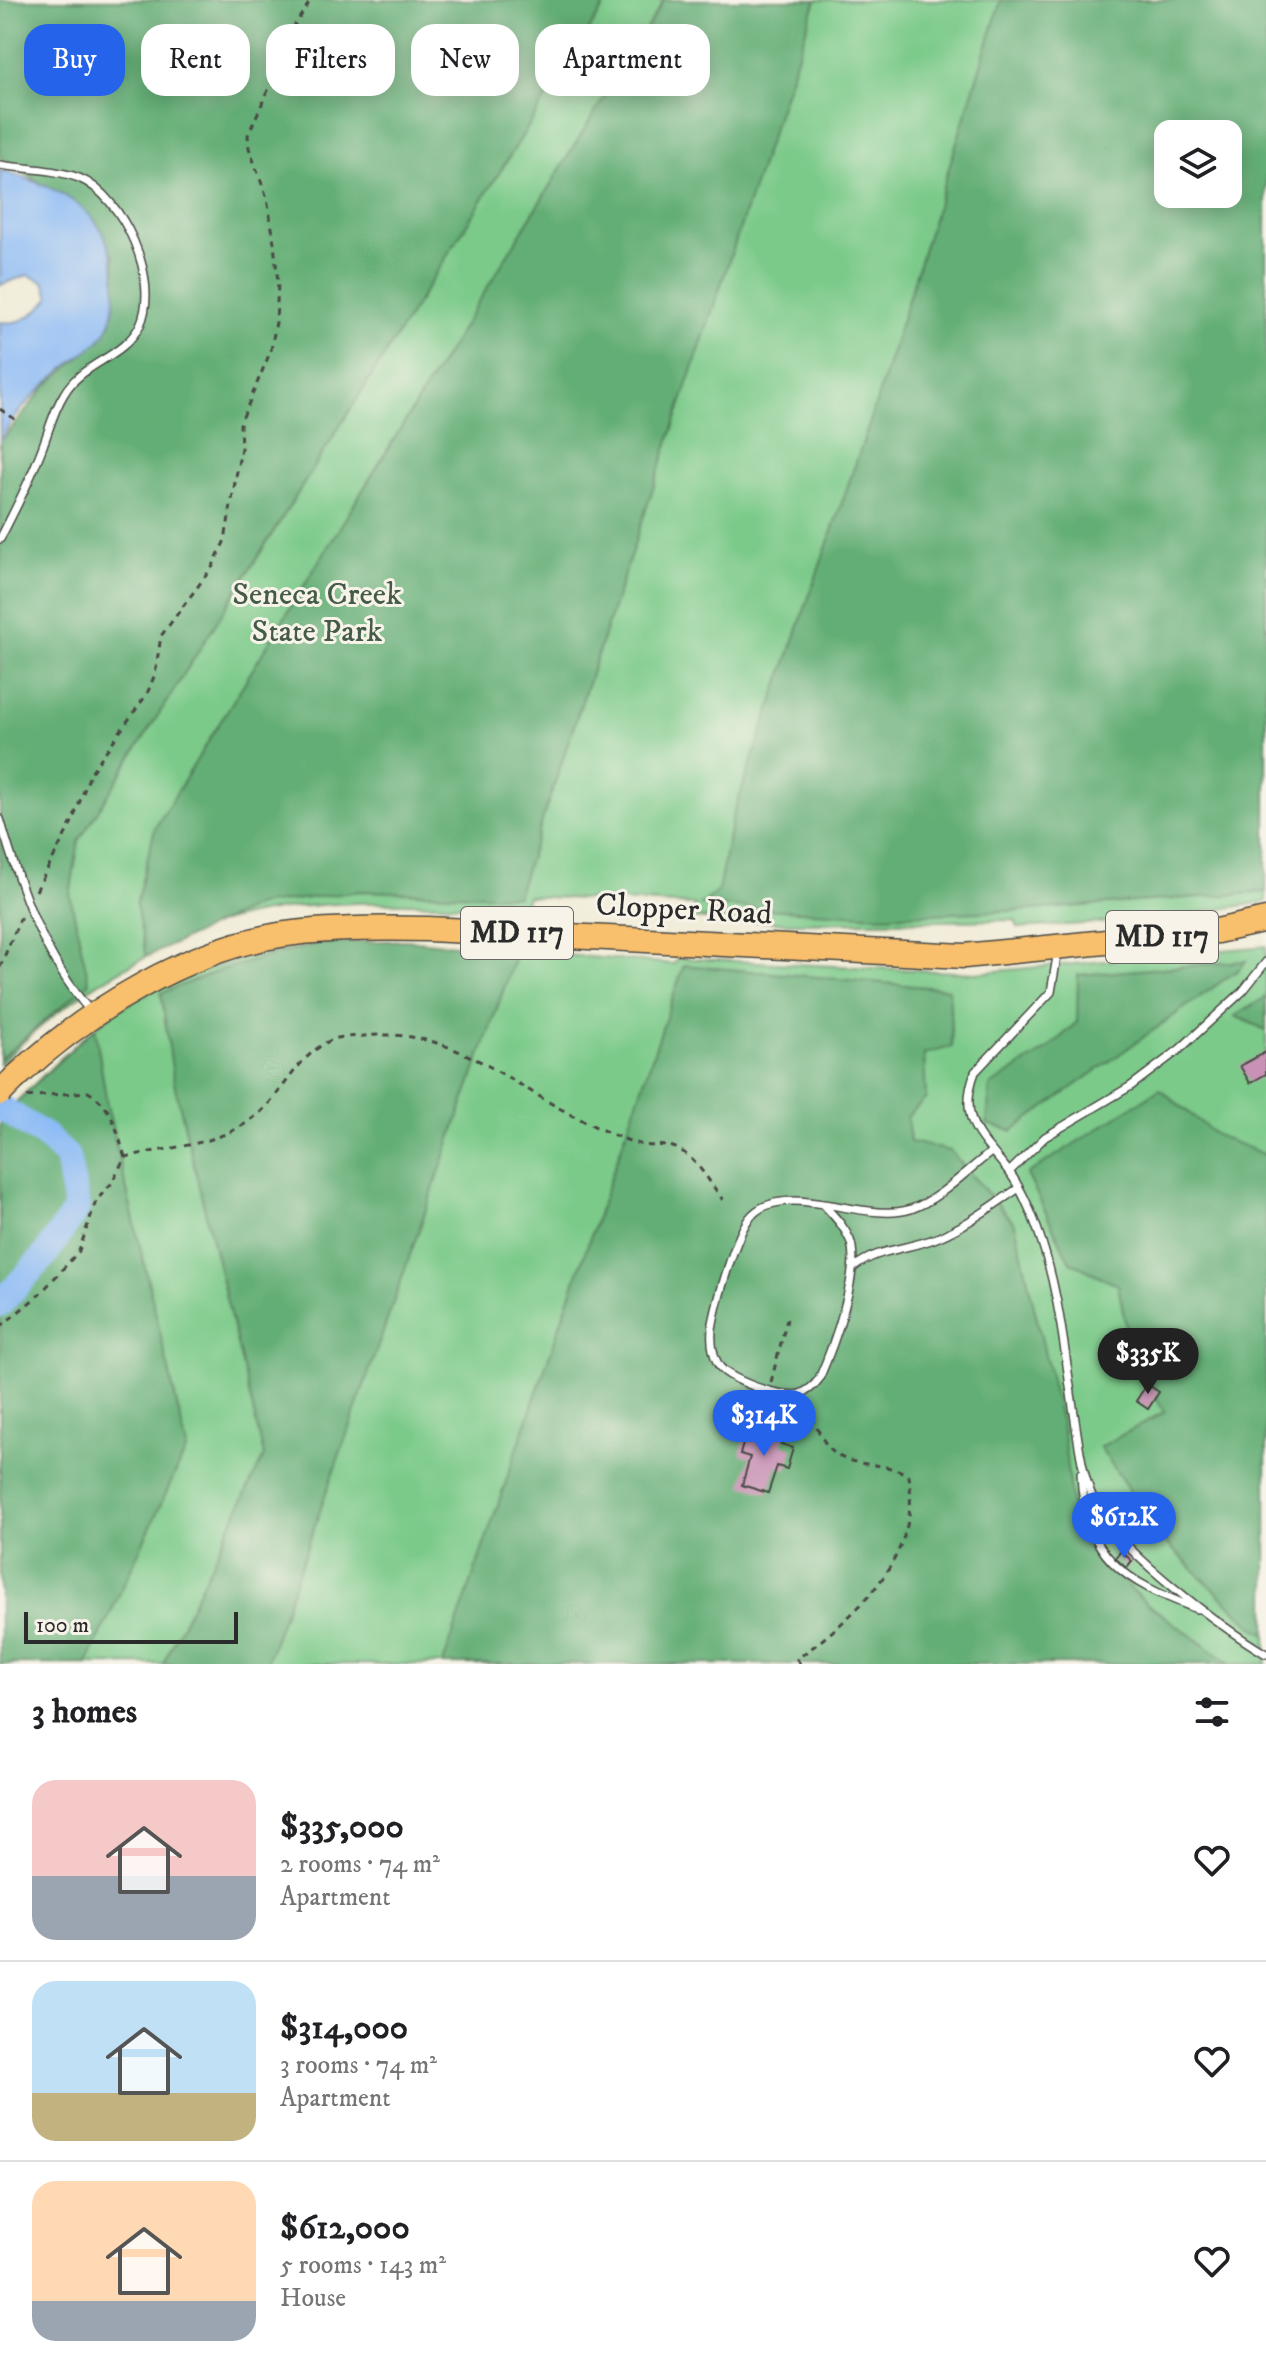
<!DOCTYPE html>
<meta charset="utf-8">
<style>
body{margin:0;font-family:"IM FELL DW Pica",serif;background:#f2f2f2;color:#202124;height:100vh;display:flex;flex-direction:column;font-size:30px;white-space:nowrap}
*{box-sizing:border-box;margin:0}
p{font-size:26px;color:#757577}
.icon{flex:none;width:44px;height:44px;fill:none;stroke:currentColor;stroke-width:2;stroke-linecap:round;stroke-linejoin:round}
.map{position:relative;height:1664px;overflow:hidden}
.panel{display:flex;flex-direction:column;background:#fff;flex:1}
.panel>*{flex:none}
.banner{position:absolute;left:24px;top:24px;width:800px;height:72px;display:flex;gap:16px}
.fabs{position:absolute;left:1154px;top:120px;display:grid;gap:16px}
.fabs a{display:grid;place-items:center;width:88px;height:88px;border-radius:16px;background:#fff;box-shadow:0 4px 20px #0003;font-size:40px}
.scale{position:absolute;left:24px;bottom:20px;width:214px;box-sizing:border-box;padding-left:8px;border:4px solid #2b2b2b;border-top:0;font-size:22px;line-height:28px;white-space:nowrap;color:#2b2b2b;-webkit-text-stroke:6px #f7f3e8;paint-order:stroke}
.price{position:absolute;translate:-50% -68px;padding:0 18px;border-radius:28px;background:#2563eb;color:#fff;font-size:26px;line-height:52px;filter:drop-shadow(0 2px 4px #0008)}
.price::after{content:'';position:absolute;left:50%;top:48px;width:24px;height:18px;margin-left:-12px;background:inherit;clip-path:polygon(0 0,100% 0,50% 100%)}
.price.on{background:#222;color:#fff}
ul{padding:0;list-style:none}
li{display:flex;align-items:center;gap:24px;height:200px;padding:0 32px}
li+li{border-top:2px solid #e0e0e0}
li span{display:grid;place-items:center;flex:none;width:224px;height:160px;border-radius:24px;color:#555}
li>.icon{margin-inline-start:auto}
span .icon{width:96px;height:96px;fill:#fffc;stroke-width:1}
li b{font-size:34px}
h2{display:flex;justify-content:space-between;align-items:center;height:96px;padding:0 32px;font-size:34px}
.pill{padding:0 28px;border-radius:24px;background:#fff;box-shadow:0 4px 20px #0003;font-size:28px;line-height:72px}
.pill.on{background:#2563eb;color:#fff}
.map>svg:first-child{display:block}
.green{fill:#7bca8a;stroke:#537a5a;stroke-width:2;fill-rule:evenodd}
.forest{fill:#64ae76;stroke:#486c50;stroke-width:2;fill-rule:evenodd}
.water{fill:#8abaf6;stroke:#5a7290;stroke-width:2}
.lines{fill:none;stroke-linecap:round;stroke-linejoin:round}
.river{stroke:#8abaf6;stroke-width:26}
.building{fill:#c891b5}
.service-casing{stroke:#494844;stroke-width:10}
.primary-casing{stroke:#494844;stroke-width:27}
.path{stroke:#494844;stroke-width:3;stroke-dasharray:6 6;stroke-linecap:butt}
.service{stroke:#fff;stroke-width:7}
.primary{stroke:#f8bf6c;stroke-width:24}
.primary-bridge-casing{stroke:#494844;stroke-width:27;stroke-linecap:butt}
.primary-bridge{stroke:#f8bf6c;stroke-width:24}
.labels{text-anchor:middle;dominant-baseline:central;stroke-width:6;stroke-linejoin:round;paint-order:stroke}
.shield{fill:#f7f3e8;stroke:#686764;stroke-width:2}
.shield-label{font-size:30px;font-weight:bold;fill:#2b2b2b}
.park-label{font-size:32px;fill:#435b48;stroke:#f7f3e8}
.street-label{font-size:32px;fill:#2b2b2b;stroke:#f7f3e8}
</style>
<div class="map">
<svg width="1266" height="1664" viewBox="0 0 1266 1664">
<rect width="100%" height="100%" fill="#f7f3e8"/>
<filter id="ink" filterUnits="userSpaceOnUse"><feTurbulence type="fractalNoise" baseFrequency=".0125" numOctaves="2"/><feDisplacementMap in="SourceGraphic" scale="16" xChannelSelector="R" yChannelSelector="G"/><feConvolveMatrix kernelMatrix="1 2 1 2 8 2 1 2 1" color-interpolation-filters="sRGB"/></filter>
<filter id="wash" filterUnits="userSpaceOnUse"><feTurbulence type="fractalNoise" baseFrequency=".006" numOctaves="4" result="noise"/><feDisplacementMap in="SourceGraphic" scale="32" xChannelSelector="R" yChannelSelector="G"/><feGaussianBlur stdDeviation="1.8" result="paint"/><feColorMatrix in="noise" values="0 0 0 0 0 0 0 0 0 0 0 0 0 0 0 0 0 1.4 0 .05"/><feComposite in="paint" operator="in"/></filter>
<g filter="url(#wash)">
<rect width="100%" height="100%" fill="#f0ebd5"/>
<path class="green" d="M 0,0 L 1266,0 L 1266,902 L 1148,920 L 1018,928 L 1015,920 L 793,923 L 691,918 L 695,905 L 527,896 L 523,908 C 423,903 317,894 219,923 C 194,930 170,944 146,954 L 146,957 C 89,984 45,1020 0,1064 L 0,560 L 182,305 ZM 1168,134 L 1228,134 L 1228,194 L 1168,194 Z
M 331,943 L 509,948 L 258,1664 L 0,1664 L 0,1119 C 31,1088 63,1053 97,1026 C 163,973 249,954 331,943 Z
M 1266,946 L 1266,1664 L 265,1664 L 517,951 L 674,964 L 677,958 L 976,973 Z"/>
<path class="forest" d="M 0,0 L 608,0 L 79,841 L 70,895 L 89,983 L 0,1059 L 0,442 L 45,387 L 101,339 L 111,322 L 115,282 L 114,256 L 79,207 L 0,158 Z
M 664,0 L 816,0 L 517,896 L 360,891 L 258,905 L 146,957 L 136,904 L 155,828 Z
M 1001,0 L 1266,0 L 1266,892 L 1030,910 L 879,916 L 701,905 L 718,891 L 733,815 L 870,422 ZM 1168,134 L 1228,134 L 1228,194 L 1168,194 Z
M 406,940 L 517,951 L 266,1664 L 163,1664 L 264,1456 L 174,1082 L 161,993 L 224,969 L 315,944 Z
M 1246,961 L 1239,969 L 1012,1131 L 987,1124 L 990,1086 L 1049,1048 L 1077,1022 L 1078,975 Z
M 684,965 L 949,989 L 952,1047 L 924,1054 L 926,1098 L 907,1117 L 910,1142 L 950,1151 L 1015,1224 L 1063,1432 L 1075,1536 L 1145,1602 L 1230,1664 L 443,1664 Z
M 1266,997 L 1266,1030 L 1235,1016 Z
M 95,1027 L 107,1105 L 187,1448 L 87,1664 L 0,1664 L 0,1117 Z
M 1160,1089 L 1216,1135 L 1266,1155 L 1266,1634 L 1253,1627 L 1162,1539 L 1100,1447 L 1164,1412 L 1131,1353 L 1118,1285 L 1070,1262 L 1027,1174 Z"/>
<path class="water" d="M 0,170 C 62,188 115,212 115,284 C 116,303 114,322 102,337 C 95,347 83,353 74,361 C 48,381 13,411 0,442 L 0,322 C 22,325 36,314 50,297 L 44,282 L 28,275 L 0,285 Z"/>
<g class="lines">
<path class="river" d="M 0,1107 L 45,1136 L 67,1157 L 77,1208 L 46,1254 L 0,1304"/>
</g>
<g id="blocks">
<path class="building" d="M 1266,1052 L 1266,1074 L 1250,1083 L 1240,1066 Z
M 1147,1384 L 1159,1392 L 1148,1409 L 1136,1401 Z
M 760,1426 L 785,1434 L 781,1444 L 793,1448 L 787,1469 L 777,1466 L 768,1493 L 742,1485 L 750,1457 L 740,1454 L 746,1434 L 756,1437 Z
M 1121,1551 L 1132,1561 L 1126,1568 L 1115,1558 Z"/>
</g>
</g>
<g filter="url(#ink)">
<use href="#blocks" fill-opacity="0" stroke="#494844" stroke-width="2"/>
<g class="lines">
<g class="service-casing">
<path id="service" d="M 0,165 C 25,169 55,169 79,178 C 123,196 161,280 140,325 C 124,358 81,363 64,394 C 52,413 48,435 39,456 C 28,485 14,512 0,539
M 0,819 C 20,888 43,957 91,1012
M 1058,951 L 1051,992 L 975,1072 C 956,1123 984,1139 1010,1173 C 1022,1190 1030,1209 1037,1228 C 1058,1285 1064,1347 1073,1407 C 1079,1443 1081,1480 1100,1512 C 1126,1556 1221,1627 1266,1654
M 1009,1172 L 1045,1137 L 1131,1086 L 1180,1049 L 1243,991 L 1266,962
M 824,1205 C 834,1216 844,1226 850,1240 C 862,1270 832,1349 819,1379 C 814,1386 808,1391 800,1394 C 783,1399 726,1380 718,1364 C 712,1353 711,1341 712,1329 C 716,1305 736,1231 752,1215 C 786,1180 866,1224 911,1209 C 940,1199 966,1171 990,1153
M 853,1268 C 879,1247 909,1250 939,1237 C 968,1225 993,1205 1019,1188
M 1081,1473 C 1084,1558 1124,1581 1197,1609"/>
</g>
<g class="primary-casing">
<path id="primary" d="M 16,1077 C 89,1009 193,945 294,933 C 338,928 383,928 428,929 L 964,956 L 1217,931 L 1266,920"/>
</g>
<path class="path" d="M 0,409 L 16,420
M 36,891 L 72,822 L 91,772 L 147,694 L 155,674 L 161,636 L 213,566 L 225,540 L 241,448 L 240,424 L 271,350 L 276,322 L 278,283 L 273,234 L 267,198 L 249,148 L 248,135 L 277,70 L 285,40 L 311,0
M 0,967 L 22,914
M 125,1157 C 168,1147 216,1146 252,1119 C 284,1096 295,1055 334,1039 C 343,1036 355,1037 364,1036 C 455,1026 510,1086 586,1122 C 604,1131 623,1140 643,1145 C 652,1147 664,1144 673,1147 C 694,1154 710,1183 723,1200
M 0,1327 L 40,1294 L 79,1251 L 96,1201 L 111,1184 L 125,1157 C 117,1132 113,1106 88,1092 L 23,1097
M 771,1382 L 787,1319
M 800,1664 L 797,1659 C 857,1615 921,1558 909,1476 C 885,1459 850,1470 831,1450 C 820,1439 813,1418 806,1404"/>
<use href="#service" class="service"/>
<use href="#primary" class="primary"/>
<g class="primary-bridge-casing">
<path id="primary-bridge" d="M 0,1093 L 16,1077"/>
</g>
<use href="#primary-bridge" class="primary-bridge"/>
</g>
</g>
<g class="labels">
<g class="shield">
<rect x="461" y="907" width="112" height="52" rx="6"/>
<rect x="1106" y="911" width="112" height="52" rx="6"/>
</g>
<g class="shield-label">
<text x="517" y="933">MD 117</text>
<text x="1162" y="937">MD 117</text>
</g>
<g class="park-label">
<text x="317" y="595">Seneca Creek<tspan x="317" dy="37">State Park</tspan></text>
</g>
<g class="street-label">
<text transform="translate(684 910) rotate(3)">Clopper Road</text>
</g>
</g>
</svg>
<div class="fabs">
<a><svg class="icon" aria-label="layers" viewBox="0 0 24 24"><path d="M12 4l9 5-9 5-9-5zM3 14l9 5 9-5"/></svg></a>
</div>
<div class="scale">100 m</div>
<b class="price on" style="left:1148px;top:1396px">$335K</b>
<b class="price" style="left:764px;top:1458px">$314K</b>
<b class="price" style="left:1124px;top:1560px">$612K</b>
<div class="banner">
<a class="pill on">Buy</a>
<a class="pill">Rent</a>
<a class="pill">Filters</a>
<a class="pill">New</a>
<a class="pill">Apartment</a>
</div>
</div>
<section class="panel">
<h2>3 homes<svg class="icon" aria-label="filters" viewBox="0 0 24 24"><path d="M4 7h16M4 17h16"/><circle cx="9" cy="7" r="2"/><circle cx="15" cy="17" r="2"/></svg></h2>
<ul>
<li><span style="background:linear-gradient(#f6c9c9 60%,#9aa5b1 0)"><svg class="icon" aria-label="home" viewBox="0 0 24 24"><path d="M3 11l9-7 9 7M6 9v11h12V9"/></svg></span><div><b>$335,000</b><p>2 rooms · 74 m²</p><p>Apartment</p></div><svg class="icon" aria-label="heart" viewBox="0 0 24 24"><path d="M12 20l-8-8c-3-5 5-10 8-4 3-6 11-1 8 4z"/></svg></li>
<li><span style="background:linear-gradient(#bfe0f5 70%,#c2b280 0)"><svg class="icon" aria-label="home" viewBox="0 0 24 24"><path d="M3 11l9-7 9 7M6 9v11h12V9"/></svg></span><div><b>$314,000</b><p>3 rooms · 74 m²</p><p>Apartment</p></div><svg class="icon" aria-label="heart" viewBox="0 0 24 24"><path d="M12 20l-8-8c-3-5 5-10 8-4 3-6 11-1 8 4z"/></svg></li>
<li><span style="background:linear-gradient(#ffd9b3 75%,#9aa5b1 0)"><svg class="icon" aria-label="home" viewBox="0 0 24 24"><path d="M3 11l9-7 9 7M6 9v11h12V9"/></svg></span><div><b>$612,000</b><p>5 rooms · 143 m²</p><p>House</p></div><svg class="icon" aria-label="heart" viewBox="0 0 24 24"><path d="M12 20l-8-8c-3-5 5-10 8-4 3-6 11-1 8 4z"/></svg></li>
</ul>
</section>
